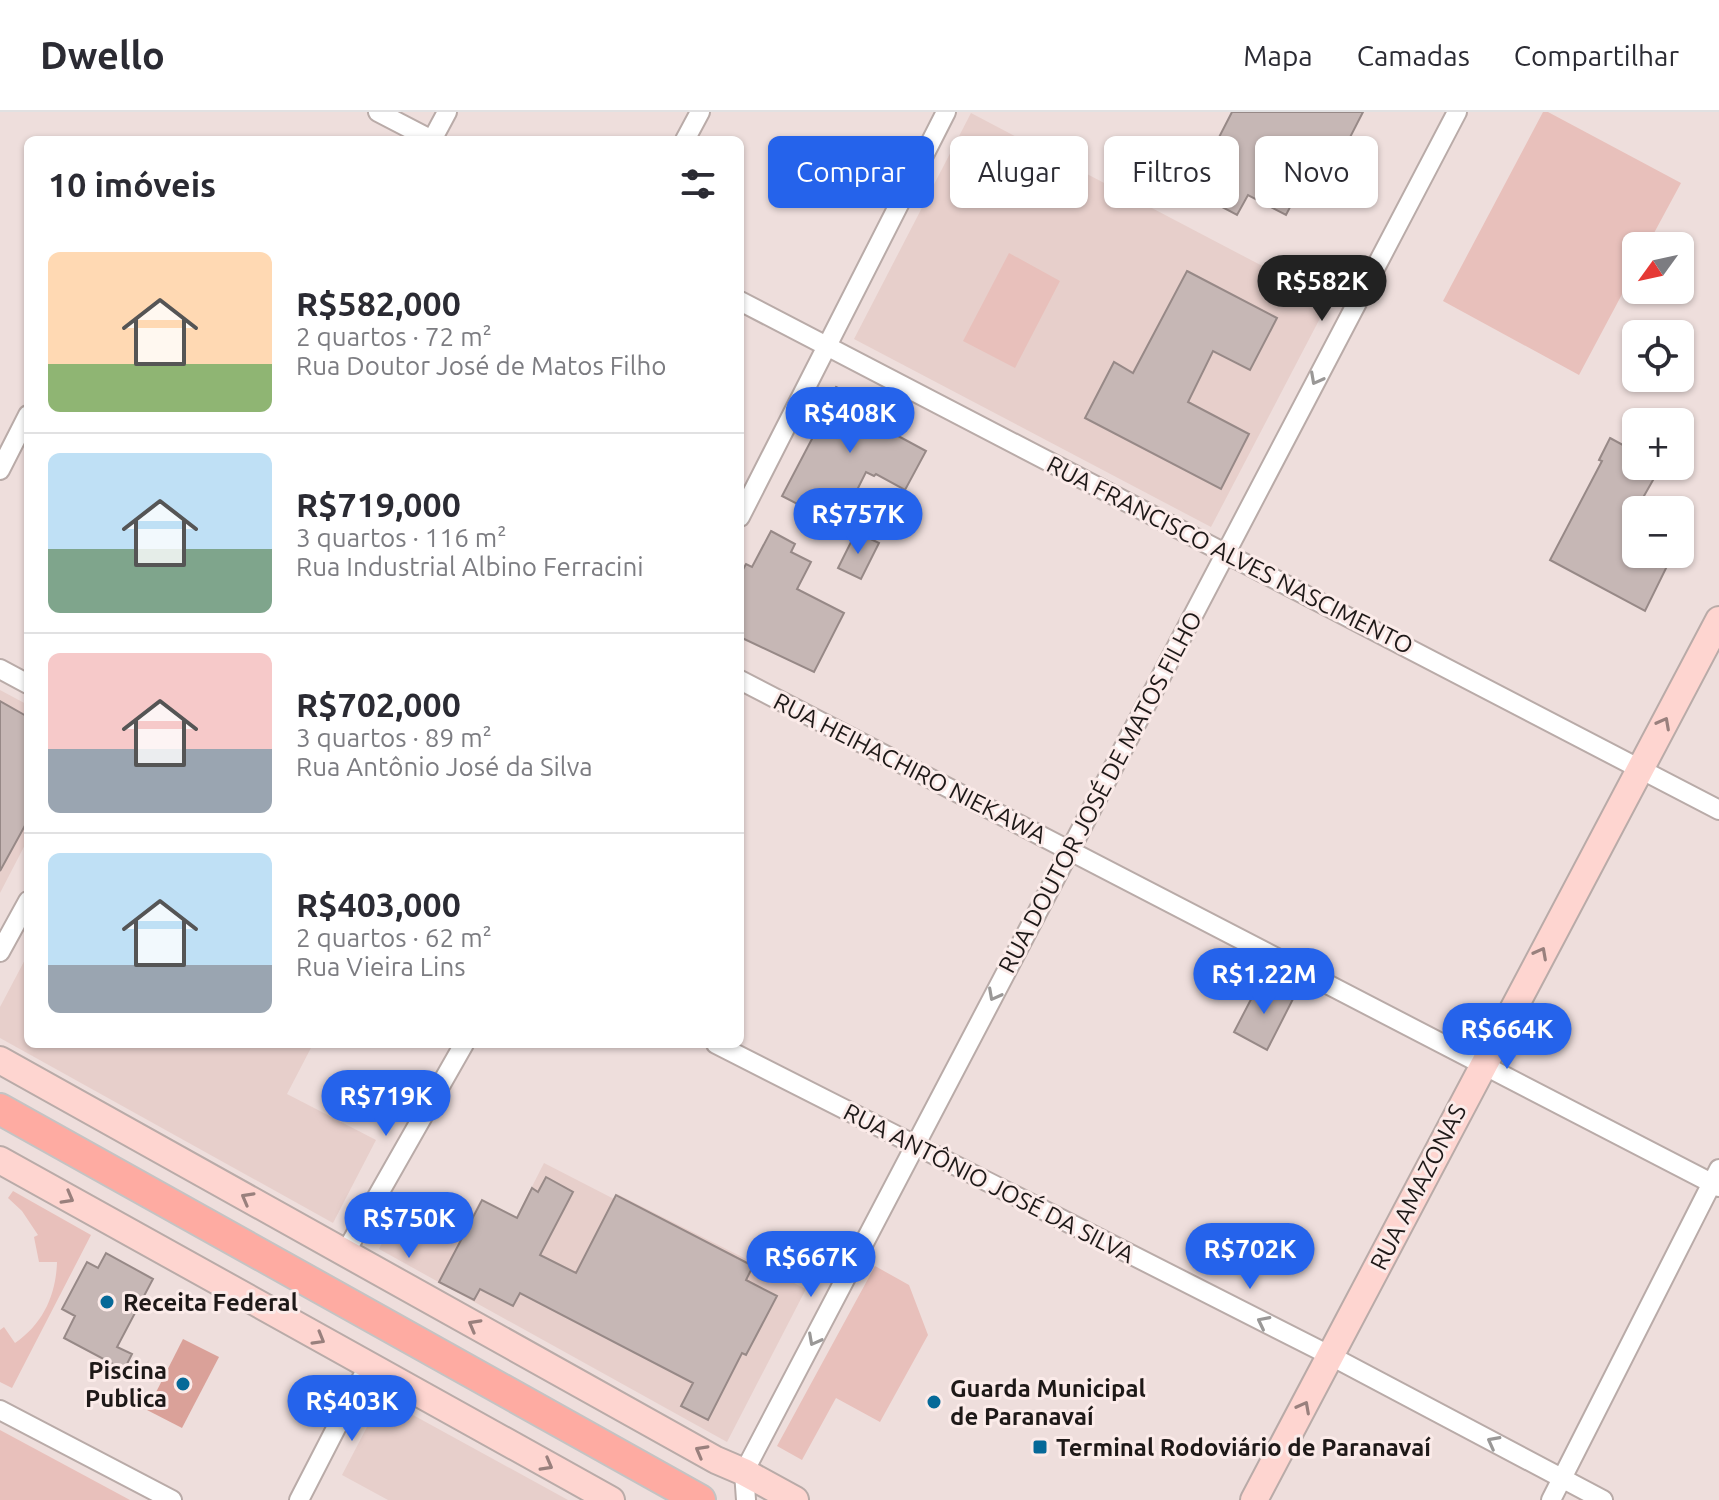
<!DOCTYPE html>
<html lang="pt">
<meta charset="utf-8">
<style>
body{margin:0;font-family:Ubuntu,sans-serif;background:#f7f7f7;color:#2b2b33;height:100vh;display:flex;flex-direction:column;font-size:30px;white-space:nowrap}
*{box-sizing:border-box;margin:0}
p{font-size:26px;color:#7c7c81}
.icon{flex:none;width:44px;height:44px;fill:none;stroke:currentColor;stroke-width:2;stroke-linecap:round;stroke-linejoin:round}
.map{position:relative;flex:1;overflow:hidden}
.details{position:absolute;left:24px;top:24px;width:720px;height:912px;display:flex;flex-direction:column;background:#fff;border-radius:12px;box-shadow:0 2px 6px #0004}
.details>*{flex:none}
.hud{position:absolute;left:768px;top:24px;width:760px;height:72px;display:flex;gap:16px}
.needle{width:52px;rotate:237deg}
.controls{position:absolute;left:1622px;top:120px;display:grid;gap:16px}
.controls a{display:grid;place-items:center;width:72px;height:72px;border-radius:12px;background:#fff;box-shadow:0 2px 6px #0004;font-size:40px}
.price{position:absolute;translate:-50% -68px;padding:0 18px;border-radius:28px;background:#2563eb;color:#fff;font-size:26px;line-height:52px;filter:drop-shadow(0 2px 4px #0008)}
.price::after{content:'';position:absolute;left:50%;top:48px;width:24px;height:18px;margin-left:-12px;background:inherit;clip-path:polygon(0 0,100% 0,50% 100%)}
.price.selected{background:#222;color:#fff}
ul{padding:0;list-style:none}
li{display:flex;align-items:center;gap:24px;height:200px;padding:0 24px}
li+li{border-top:2px solid #e1e1e2}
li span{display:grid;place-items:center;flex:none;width:224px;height:160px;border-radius:12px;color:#555}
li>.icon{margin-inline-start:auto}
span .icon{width:96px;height:96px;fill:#fffc;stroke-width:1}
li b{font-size:34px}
h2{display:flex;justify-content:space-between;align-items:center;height:96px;padding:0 24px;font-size:34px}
.tag{padding:0 28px;border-radius:12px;background:#fff;box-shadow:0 2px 6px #0004;font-size:28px;line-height:72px}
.tag.selected{background:#2563eb;color:#fff}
header{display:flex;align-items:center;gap:48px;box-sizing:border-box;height:112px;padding:0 40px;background:#fff;border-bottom:2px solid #e1e1e2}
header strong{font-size:38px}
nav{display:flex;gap:44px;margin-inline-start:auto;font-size:28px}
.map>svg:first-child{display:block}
.built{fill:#e7cfcb}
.green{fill:#e8c0bb}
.water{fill:#daa199}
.building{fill:#c6b7b5;stroke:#978987;stroke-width:2}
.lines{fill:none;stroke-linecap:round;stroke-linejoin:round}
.street-casing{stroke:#b9aba8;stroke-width:22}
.secondary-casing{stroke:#b9aba8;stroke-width:30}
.primary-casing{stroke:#c4c3c3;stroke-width:34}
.street{stroke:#fff;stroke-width:18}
.secondary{stroke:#fed5d0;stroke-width:26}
.primary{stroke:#feaba2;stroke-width:30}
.oneway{stroke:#9a9897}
.oneway2{stroke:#99807d}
.poi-dot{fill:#066998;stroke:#fbebe9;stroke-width:3}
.labels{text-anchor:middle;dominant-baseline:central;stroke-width:6;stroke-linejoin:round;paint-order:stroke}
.street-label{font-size:24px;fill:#1e1918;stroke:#fbebe9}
.poi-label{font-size:24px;font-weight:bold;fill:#1e1918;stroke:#fbebe9;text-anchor:start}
</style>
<header>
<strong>Dwello</strong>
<nav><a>Mapa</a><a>Camadas</a><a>Compartilhar</a></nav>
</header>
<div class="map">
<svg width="1719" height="1388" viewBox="0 0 1719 1388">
<rect width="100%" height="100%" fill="#eededc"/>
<path class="built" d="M 971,1 L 1329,189 L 1211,415 L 854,227 Z
M 0,578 L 28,593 L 28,727 L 0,781 Z
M 28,842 L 28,932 L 313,932 L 287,982 L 376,1028 L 333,1111 L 0,926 L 0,895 Z
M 544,1051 L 614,1087 L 617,1082 L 806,1177 L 727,1330 L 379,1137 L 402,1091 L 462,1122 L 480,1089 L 515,1108 Z
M 382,1286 L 568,1388 L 388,1388 L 342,1363 Z"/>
<path class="green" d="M 1543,0 L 1548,0 L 1681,71 L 1647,134 L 1636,134 L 1636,156 L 1579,263 L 1443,189 Z
M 1009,141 L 1060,169 L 1015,256 L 963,229 Z
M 13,1079 L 91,1123 L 12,1276 L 0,1270 L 0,1218 L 4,1215 L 15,1231 C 43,1212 56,1183 57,1150 L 39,1150 L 34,1125 L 38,1123 L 22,1099 L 8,1086 Z
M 875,1154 L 909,1173 L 928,1223 L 880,1310 L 836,1286 L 802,1348 L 777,1334 Z
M 0,1318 L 130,1388 L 0,1388 Z"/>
<path class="water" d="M 183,1227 L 219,1245 L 182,1316 L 147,1298 Z"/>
<path class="building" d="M 1232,0 L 1363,0 L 1325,74 L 1306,64 L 1286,103 L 1248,83 L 1237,103 L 1209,88 L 1216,73 L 1199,64 Z
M 1187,159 L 1277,206 L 1250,258 L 1213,239 L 1188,290 L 1249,322 L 1221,377 L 1085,306 L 1114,250 L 1133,261 Z
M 836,275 L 881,298 L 874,311 L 926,339 L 905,378 L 876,362 L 874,364 L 866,360 L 845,402 L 810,385 L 805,396 L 782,384 L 825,302 L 822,301 Z
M 1610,326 L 1636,340 L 1636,354 L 1661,354 L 1636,398 L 1636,442 L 1673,442 L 1645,499 L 1550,448 L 1602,349 L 1599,348 Z
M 771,419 L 795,432 L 791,440 L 811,450 L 797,477 L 844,501 L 814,560 L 740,525 L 740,463 L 746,452 L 752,455 Z
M 856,420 L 879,431 L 861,467 L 838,456 Z
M 0,589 L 28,605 L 28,708 L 0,759 Z
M 1260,870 L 1293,887 L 1267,938 L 1234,920 Z
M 546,1065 L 573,1080 L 540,1143 L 576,1161 L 616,1083 L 753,1154 L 746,1168 L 777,1184 L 746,1243 L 742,1241 L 708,1308 L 681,1294 L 693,1271 L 520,1181 L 513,1194 L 480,1177 L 474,1188 L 439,1170 L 482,1088 L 517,1106 L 532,1076 L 538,1080 Z
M 106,1141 L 153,1167 L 117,1235 L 132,1242 L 124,1258 L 64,1226 L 75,1204 L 62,1197 L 87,1150 L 98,1156 Z"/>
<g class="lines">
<g class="street-casing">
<path id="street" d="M 378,0 L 432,28
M 432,28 L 447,0
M 685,28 L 700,0
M 740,189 L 1719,698
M 0,358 L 28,303
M 740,405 L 946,0
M 0,557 L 28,572
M 740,568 L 1719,1075
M 0,840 L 28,789
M 716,932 L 1331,1244 L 1603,1388
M 345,1141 L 464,932
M 0,1298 L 172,1388
M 299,1388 L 368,1254
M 746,1388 L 744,1360 L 1457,0
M 1551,1388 L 1719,1057"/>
</g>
<g class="secondary-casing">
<path id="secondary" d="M 0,948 L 716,1348 L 744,1360 L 795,1388
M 0,1048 L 611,1388
M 1254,1388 L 1719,508"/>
</g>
<g class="primary-casing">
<path id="primary" d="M 0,997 L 700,1388"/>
</g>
<use href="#street" class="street"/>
<use href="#secondary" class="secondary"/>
<use href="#primary" class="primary"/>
</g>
<defs><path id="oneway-chevron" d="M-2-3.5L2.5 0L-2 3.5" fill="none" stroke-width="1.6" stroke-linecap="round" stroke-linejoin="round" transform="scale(2)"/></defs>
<g class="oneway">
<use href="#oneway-chevron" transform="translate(1316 267) rotate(118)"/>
<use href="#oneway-chevron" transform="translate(994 883) rotate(118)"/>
<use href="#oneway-chevron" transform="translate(1263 1210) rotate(-153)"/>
<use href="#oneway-chevron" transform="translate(814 1228) rotate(118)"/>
<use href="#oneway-chevron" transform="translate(1493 1330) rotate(-152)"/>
</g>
<g class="oneway2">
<use href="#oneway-chevron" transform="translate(1664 611) rotate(-62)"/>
<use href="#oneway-chevron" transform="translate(1541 841) rotate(-62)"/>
<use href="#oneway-chevron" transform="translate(68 1086) rotate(29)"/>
<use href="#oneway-chevron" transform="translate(247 1086) rotate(-151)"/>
<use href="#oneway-chevron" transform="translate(474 1213) rotate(-151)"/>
<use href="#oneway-chevron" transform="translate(319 1227) rotate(30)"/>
<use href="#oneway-chevron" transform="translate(1304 1295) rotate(-62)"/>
<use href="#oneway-chevron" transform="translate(701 1339) rotate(-151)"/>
<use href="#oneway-chevron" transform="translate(547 1353) rotate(29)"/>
</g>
<g class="poi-dot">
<circle cx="107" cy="1190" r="8"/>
<circle cx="183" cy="1272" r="8"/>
<circle cx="934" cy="1290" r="8"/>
<rect x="1032" y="1327" width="16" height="16" rx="4"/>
</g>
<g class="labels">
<g class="street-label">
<text transform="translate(1230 443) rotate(27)">RUA FRANCISCO ALVES NASCIMENTO</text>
<text transform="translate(910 656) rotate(27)">RUA HEIHACHIRO NIEKAWA</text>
<text transform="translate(1100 680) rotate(-62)">RUA DOUTOR JOSÉ DE MATOS FILHO</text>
<text transform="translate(989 1071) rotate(27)">RUA ANTÔNIO JOSÉ DA SILVA</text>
<text transform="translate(1418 1075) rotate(-63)">RUA AMAZONAS</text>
</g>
<g class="poi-label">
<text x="123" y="1190">Receita Federal</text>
<text x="167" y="1258" text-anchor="end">Piscina<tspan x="167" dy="28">Publica</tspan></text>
<text x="950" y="1276">Guarda Municipal<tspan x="950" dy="28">de Paranavaí</tspan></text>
<text x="1056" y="1335">Terminal Rodoviário de Paranavaí</text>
</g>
</g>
</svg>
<div class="controls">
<a><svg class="needle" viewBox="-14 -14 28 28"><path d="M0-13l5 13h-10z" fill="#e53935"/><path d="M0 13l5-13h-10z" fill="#7c7c81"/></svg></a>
<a><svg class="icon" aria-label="locate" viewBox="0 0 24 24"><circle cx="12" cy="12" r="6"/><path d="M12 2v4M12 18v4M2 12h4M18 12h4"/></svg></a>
<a>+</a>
<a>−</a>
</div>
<b class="price selected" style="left:1322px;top:211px">R$582K</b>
<b class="price" style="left:850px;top:343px">R$408K</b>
<b class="price" style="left:858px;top:444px">R$757K</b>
<b class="price" style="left:1264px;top:904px">R$1.22M</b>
<b class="price" style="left:1507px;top:959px">R$664K</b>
<b class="price" style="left:386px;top:1026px">R$719K</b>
<b class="price" style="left:409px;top:1148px">R$750K</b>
<b class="price" style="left:1250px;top:1179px">R$702K</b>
<b class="price" style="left:811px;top:1187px">R$667K</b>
<b class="price" style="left:352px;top:1331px">R$403K</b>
<div class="hud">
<a class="tag selected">Comprar</a>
<a class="tag">Alugar</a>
<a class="tag">Filtros</a>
<a class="tag">Novo</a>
</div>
<section class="details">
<h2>10 imóveis<svg class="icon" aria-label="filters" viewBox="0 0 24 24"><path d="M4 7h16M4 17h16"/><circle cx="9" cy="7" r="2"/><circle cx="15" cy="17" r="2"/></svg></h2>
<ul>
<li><span style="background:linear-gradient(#ffd9b3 70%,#8fb573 0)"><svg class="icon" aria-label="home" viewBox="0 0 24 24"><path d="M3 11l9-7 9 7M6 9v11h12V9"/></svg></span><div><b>R$582,000</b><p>2 quartos · 72 m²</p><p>Rua Doutor José de Matos Filho</p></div></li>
<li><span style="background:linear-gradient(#bfe0f5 60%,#7fa58c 0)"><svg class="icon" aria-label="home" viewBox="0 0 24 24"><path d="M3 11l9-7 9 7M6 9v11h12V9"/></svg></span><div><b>R$719,000</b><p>3 quartos · 116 m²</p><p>Rua Industrial Albino Ferracini</p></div></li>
<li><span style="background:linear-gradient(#f6c9c9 60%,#9aa5b1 0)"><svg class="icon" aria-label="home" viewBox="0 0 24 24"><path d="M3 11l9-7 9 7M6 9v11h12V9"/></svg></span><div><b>R$702,000</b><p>3 quartos · 89 m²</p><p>Rua Antônio José da Silva</p></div></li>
<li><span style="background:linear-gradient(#bfe0f5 70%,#9aa5b1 0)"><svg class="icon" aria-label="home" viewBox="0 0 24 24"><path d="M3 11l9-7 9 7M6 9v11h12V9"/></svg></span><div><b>R$403,000</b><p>2 quartos · 62 m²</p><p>Rua Vieira Lins</p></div></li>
</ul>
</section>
</div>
